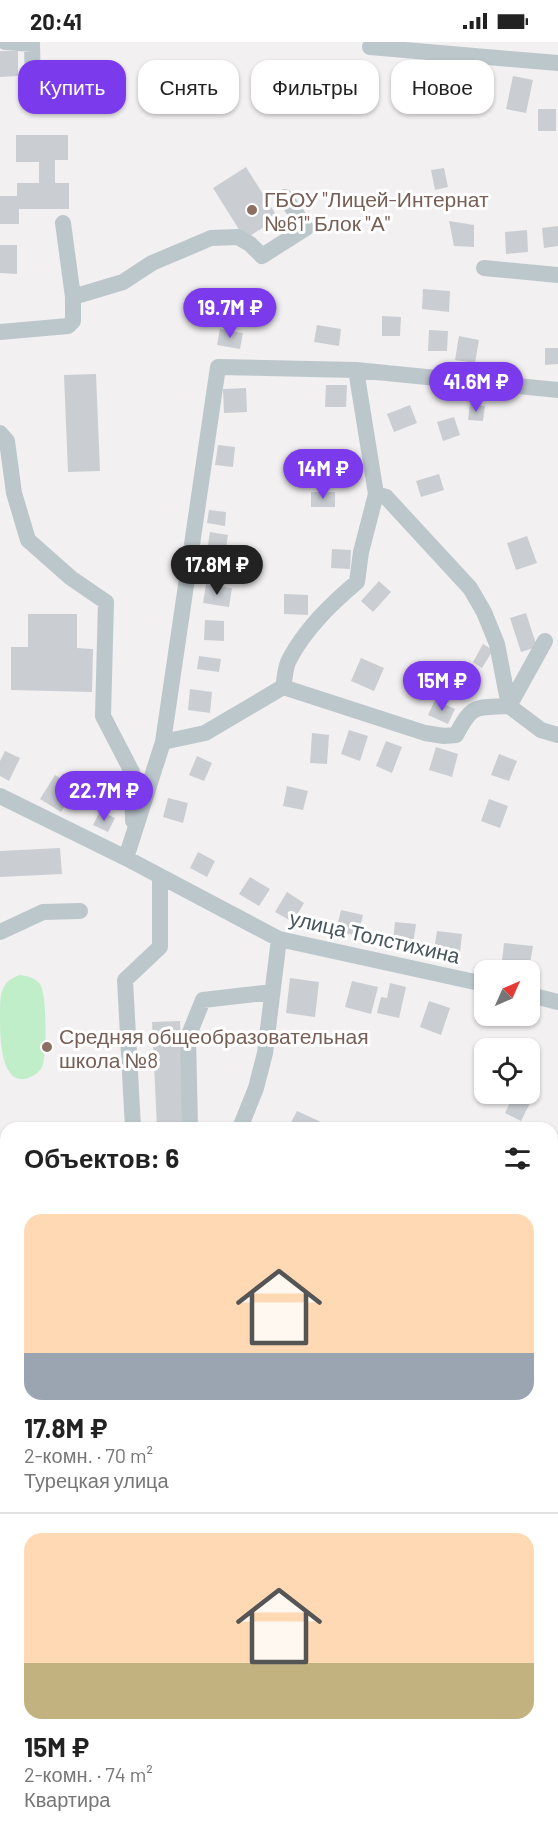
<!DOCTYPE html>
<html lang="ru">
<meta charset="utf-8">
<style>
body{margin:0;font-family:Barlow,sans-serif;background:#f6f6f6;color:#222;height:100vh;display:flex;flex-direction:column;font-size:22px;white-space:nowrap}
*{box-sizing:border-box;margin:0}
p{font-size:20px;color:#767676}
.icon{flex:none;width:33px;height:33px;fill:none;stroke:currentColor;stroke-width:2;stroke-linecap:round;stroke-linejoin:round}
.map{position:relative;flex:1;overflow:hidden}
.sheet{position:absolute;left:0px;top:1080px;width:558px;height:720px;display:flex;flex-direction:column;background:#fff;border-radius:18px 18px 0 0;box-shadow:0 2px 4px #0004}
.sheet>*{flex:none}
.hud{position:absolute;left:18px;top:18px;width:522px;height:54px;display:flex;gap:12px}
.needle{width:39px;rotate:45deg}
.controls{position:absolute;left:474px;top:918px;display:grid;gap:12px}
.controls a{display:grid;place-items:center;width:66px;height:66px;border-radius:12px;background:#fff;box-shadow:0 2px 4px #0004;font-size:30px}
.price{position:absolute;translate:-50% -51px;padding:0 14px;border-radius:21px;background:#7c3aed;color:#fff;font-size:20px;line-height:39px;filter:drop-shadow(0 2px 3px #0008)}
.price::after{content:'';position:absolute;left:50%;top:36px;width:18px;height:14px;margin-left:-9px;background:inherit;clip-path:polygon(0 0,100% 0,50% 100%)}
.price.current{background:#222;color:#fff}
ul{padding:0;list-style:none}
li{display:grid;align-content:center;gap:12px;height:318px;padding:0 24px}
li+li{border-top:2px solid #e0e0e0}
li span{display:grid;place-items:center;height:186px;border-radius:18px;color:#555}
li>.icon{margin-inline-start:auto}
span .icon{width:108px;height:108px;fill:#fffc;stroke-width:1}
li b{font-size:26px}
h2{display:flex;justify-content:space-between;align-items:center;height:72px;padding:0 24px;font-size:26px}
.chip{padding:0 21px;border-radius:18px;background:#fff;box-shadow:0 2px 4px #0004;font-size:21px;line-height:54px}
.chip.current{background:#7c3aed;color:#fff}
.status{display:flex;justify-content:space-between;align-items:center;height:42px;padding:0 30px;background:#fff;direction:ltr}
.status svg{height:16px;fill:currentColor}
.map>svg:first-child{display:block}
.green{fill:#c0eec9}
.water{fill:#8ee8ea}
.building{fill:#caced2}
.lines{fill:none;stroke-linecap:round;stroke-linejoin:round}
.minor{stroke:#bcc7cc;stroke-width:16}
.education-dot{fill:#8d6e63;stroke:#fff;stroke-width:2}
.labels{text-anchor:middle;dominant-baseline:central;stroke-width:6;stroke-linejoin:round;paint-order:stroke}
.education-label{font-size:21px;fill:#785e54;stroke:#fff;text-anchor:start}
.street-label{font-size:21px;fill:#48575d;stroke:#fff}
</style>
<div class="status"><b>20:41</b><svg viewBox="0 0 49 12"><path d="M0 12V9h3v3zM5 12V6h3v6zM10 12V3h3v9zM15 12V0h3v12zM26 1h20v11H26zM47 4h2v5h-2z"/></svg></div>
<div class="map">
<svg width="558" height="1800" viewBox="0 0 558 1800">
<rect width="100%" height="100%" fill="#f2f0f0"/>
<path class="green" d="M 20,933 C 28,934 35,936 40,942 C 47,952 47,1013 42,1025 C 39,1031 31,1036 24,1037 C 0,1040 0,993 0,973 C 0,954 0,939 20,933 Z"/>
<path class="water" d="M 558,1209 L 558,1354 L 552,1360 L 552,1216 Z
M 154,1794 L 282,1794 L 279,1800 L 151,1800 Z"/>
<path class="building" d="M 0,9 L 18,9 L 18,34 L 0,35 Z
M 436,24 L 439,49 L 421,52 L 418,27 Z
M 513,34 L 533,38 L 526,71 L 506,67 Z
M 538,67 L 556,67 L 556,89 L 538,89 Z
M 16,93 L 68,93 L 68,118 L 55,118 L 55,141 L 69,141 L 69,167 L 19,167 L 19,182 L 0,182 L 0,154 L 17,154 L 17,141 L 39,141 L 39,120 L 16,120 Z
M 246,125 L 278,176 L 245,197 L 213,146 Z
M 444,126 L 448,145 L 435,148 L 431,128 Z
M 449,179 L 474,183 L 474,205 L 454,204 Z
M 558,184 L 558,204 L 544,206 L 542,186 Z
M 527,188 L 528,210 L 506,212 L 505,190 Z
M 0,203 L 17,203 L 17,232 L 0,231 Z
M 423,247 L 450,249 L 449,270 L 422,267 Z
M 382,274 L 401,275 L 400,294 L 382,294 Z
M 317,283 L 341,287 L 339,304 L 314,300 Z
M 220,287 L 243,291 L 240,307 L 217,303 Z
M 429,288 L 448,289 L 447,309 L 428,309 Z
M 459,294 L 479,298 L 475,321 L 455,318 Z
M 545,306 L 558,306 L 558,322 L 545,323 Z
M 96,332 L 100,429 L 68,430 L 64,333 Z
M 326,343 L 347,343 L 346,365 L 325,365 Z
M 246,346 L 247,370 L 224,371 L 223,347 Z
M 470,362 L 485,364 L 483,379 L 468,378 Z
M 410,363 L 417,381 L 394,390 L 387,372 Z
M 454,375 L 460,393 L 443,399 L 437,380 Z
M 218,403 L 235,405 L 233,425 L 215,423 Z
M 439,432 L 444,448 L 421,455 L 416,439 Z
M 311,450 L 335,450 L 335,465 L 311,465 Z
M 209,468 L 226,470 L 225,484 L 207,481 Z
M 210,490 L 228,493 L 225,512 L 207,509 Z
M 527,494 L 537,521 L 516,528 L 507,501 Z
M 332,507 L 351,508 L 350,527 L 331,526 Z
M 379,539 L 391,550 L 373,570 L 361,559 Z
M 206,542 L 232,546 L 229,565 L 203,561 Z
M 284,552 L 308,553 L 308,573 L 284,572 Z
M 526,571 L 537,605 L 521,610 L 510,576 Z
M 28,572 L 77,572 L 77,606 L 93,607 L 92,650 L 11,648 L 11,605 L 28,605 Z
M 205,578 L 224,579 L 224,599 L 204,598 Z
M 483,602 L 493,608 L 482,626 L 473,620 Z
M 199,614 L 221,617 L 219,630 L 197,627 Z
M 361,616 L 384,626 L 374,649 L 351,639 Z
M 190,647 L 212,650 L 210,671 L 188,668 Z
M 435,658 L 455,667 L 448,682 L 428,673 Z
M 349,688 L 368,694 L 360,719 L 341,712 Z
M 312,691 L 329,693 L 327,722 L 310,721 Z
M 386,699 L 402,705 L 392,731 L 376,724 Z
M 436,705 L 458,712 L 452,735 L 429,728 Z
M 5,709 L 20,716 L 9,739 L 0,734 L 0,719 Z
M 499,712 L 517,719 L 509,739 L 491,733 Z
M 197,714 L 212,721 L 204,739 L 189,733 Z
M 55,733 L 76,746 L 61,770 L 40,757 Z
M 287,744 L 308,749 L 303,768 L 283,764 Z
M 168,756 L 188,761 L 183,781 L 163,775 Z
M 489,757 L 508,764 L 500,786 L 481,779 Z
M 100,769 L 115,776 L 108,790 L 93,783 Z
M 60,806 L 62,832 L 0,835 L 0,809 Z
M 198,810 L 215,819 L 207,835 L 190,826 Z
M 250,835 L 270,847 L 259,864 L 239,852 Z
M 287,850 L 304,861 L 293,880 L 275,870 Z
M 341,868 L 363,873 L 358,894 L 336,889 Z
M 395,880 L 416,882 L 413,902 L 393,900 Z
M 437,889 L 462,892 L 460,911 L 434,908 Z
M 504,901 L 533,904 L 530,922 L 502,919 Z
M 290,936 L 319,940 L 315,975 L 286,971 Z
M 352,939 L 378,945 L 371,972 L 345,965 Z
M 390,941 L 406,945 L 399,976 L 377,971 L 381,955 L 387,956 Z
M 429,959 L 450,966 L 441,993 L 420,985 Z
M 180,979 L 185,1086 L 157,1086 L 152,980 Z
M 514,1052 L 521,1052 L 532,1057 L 521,1079 L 505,1071 Z
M 297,1069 L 321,1080 L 318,1086 L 288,1086 Z
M 0,1121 L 6,1121 L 6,1152 L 0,1152 Z
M 0,1257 L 6,1257 L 6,1277 L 0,1277 Z
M 0,1463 L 6,1463 L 6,1491 L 0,1491 Z
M 46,1794 L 80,1794 L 76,1800 L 42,1800 Z"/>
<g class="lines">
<path class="minor" d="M 5,0 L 32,2 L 33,47
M 370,5 L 558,21
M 63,181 L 73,255 L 123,240 L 152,221 L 211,196 L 238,195 L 250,202 L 262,214 L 306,186 L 285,155
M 484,226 L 558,233
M 0,290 L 68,284 L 73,279 L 73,255
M 0,391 L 7,399 L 14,451 L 28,498 L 71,536 L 106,560 L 103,674 L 132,730 L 133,779
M 376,452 L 386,455 L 470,546 L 484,570 L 497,602 L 509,664 L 541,688 L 558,693
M 283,645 L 425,691 L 444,694 L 456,693 C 473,661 475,666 509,664 L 545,599
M 163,700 L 205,691 L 283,645 C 285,637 285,625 289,618 C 305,587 331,562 357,540 L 361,510 L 376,452 L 356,328
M 0,754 L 126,816 L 279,897 L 484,942
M 126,816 L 163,700 L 218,325 L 356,328 L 558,348
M 0,890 L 43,870 L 80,869
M 530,953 L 558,960
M 133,1086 L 125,938 L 160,905 L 160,834
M 190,1086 L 188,995 L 203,958 L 272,950
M 240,1086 L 256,1046 L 265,1011 L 279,897
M 0,1373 L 6,1372
M 0,1493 L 6,1493
M 552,1649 L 558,1645
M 0,1756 L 6,1756
M 39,1800 L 43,1794
M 394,1800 L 399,1794"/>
</g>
<g class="education-dot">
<circle cx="252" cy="168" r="6"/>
<circle cx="47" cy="1005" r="6"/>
</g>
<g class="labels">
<g class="education-label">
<text x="264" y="156">ГБОУ "Лицей-Интернат<tspan x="264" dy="24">№61" Блок "А"</tspan></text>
<text x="59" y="993">Средняя общеобразовательная<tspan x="59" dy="24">школа №8</tspan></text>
</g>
<g class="street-label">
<text transform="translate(375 894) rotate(13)">улица Толстихина</text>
</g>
</g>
</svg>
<div class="controls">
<a><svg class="needle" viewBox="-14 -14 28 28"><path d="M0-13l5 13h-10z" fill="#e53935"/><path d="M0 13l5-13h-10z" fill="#767676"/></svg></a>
<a><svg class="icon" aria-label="locate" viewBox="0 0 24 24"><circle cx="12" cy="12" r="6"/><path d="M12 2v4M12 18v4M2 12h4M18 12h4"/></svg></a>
</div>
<b class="price" style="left:230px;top:297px">19.7M ₽</b>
<b class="price" style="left:476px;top:371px">41.6M ₽</b>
<b class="price" style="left:323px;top:458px">14M ₽</b>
<b class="price current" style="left:217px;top:554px">17.8M ₽</b>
<b class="price" style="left:442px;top:670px">15M ₽</b>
<b class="price" style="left:104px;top:780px">22.7M ₽</b>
<div class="hud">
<a class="chip current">Купить</a>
<a class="chip">Снять</a>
<a class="chip">Фильтры</a>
<a class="chip">Новое</a>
</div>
<section class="sheet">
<h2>Объектов: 6<svg class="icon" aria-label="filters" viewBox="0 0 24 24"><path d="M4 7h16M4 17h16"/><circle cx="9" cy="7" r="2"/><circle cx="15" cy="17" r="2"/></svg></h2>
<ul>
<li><span style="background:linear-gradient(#ffd9b3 75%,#9aa5b1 0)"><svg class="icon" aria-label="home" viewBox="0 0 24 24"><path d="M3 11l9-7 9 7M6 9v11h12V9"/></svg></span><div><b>17.8M ₽</b><p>2-комн. · 70 m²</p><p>Турецкая улица</p></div></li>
<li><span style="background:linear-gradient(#ffd9b3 70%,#c2b280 0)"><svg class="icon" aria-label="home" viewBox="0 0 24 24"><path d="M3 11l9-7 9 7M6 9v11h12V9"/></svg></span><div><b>15M ₽</b><p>2-комн. · 74 m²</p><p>Квартира</p></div></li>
</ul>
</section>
</div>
